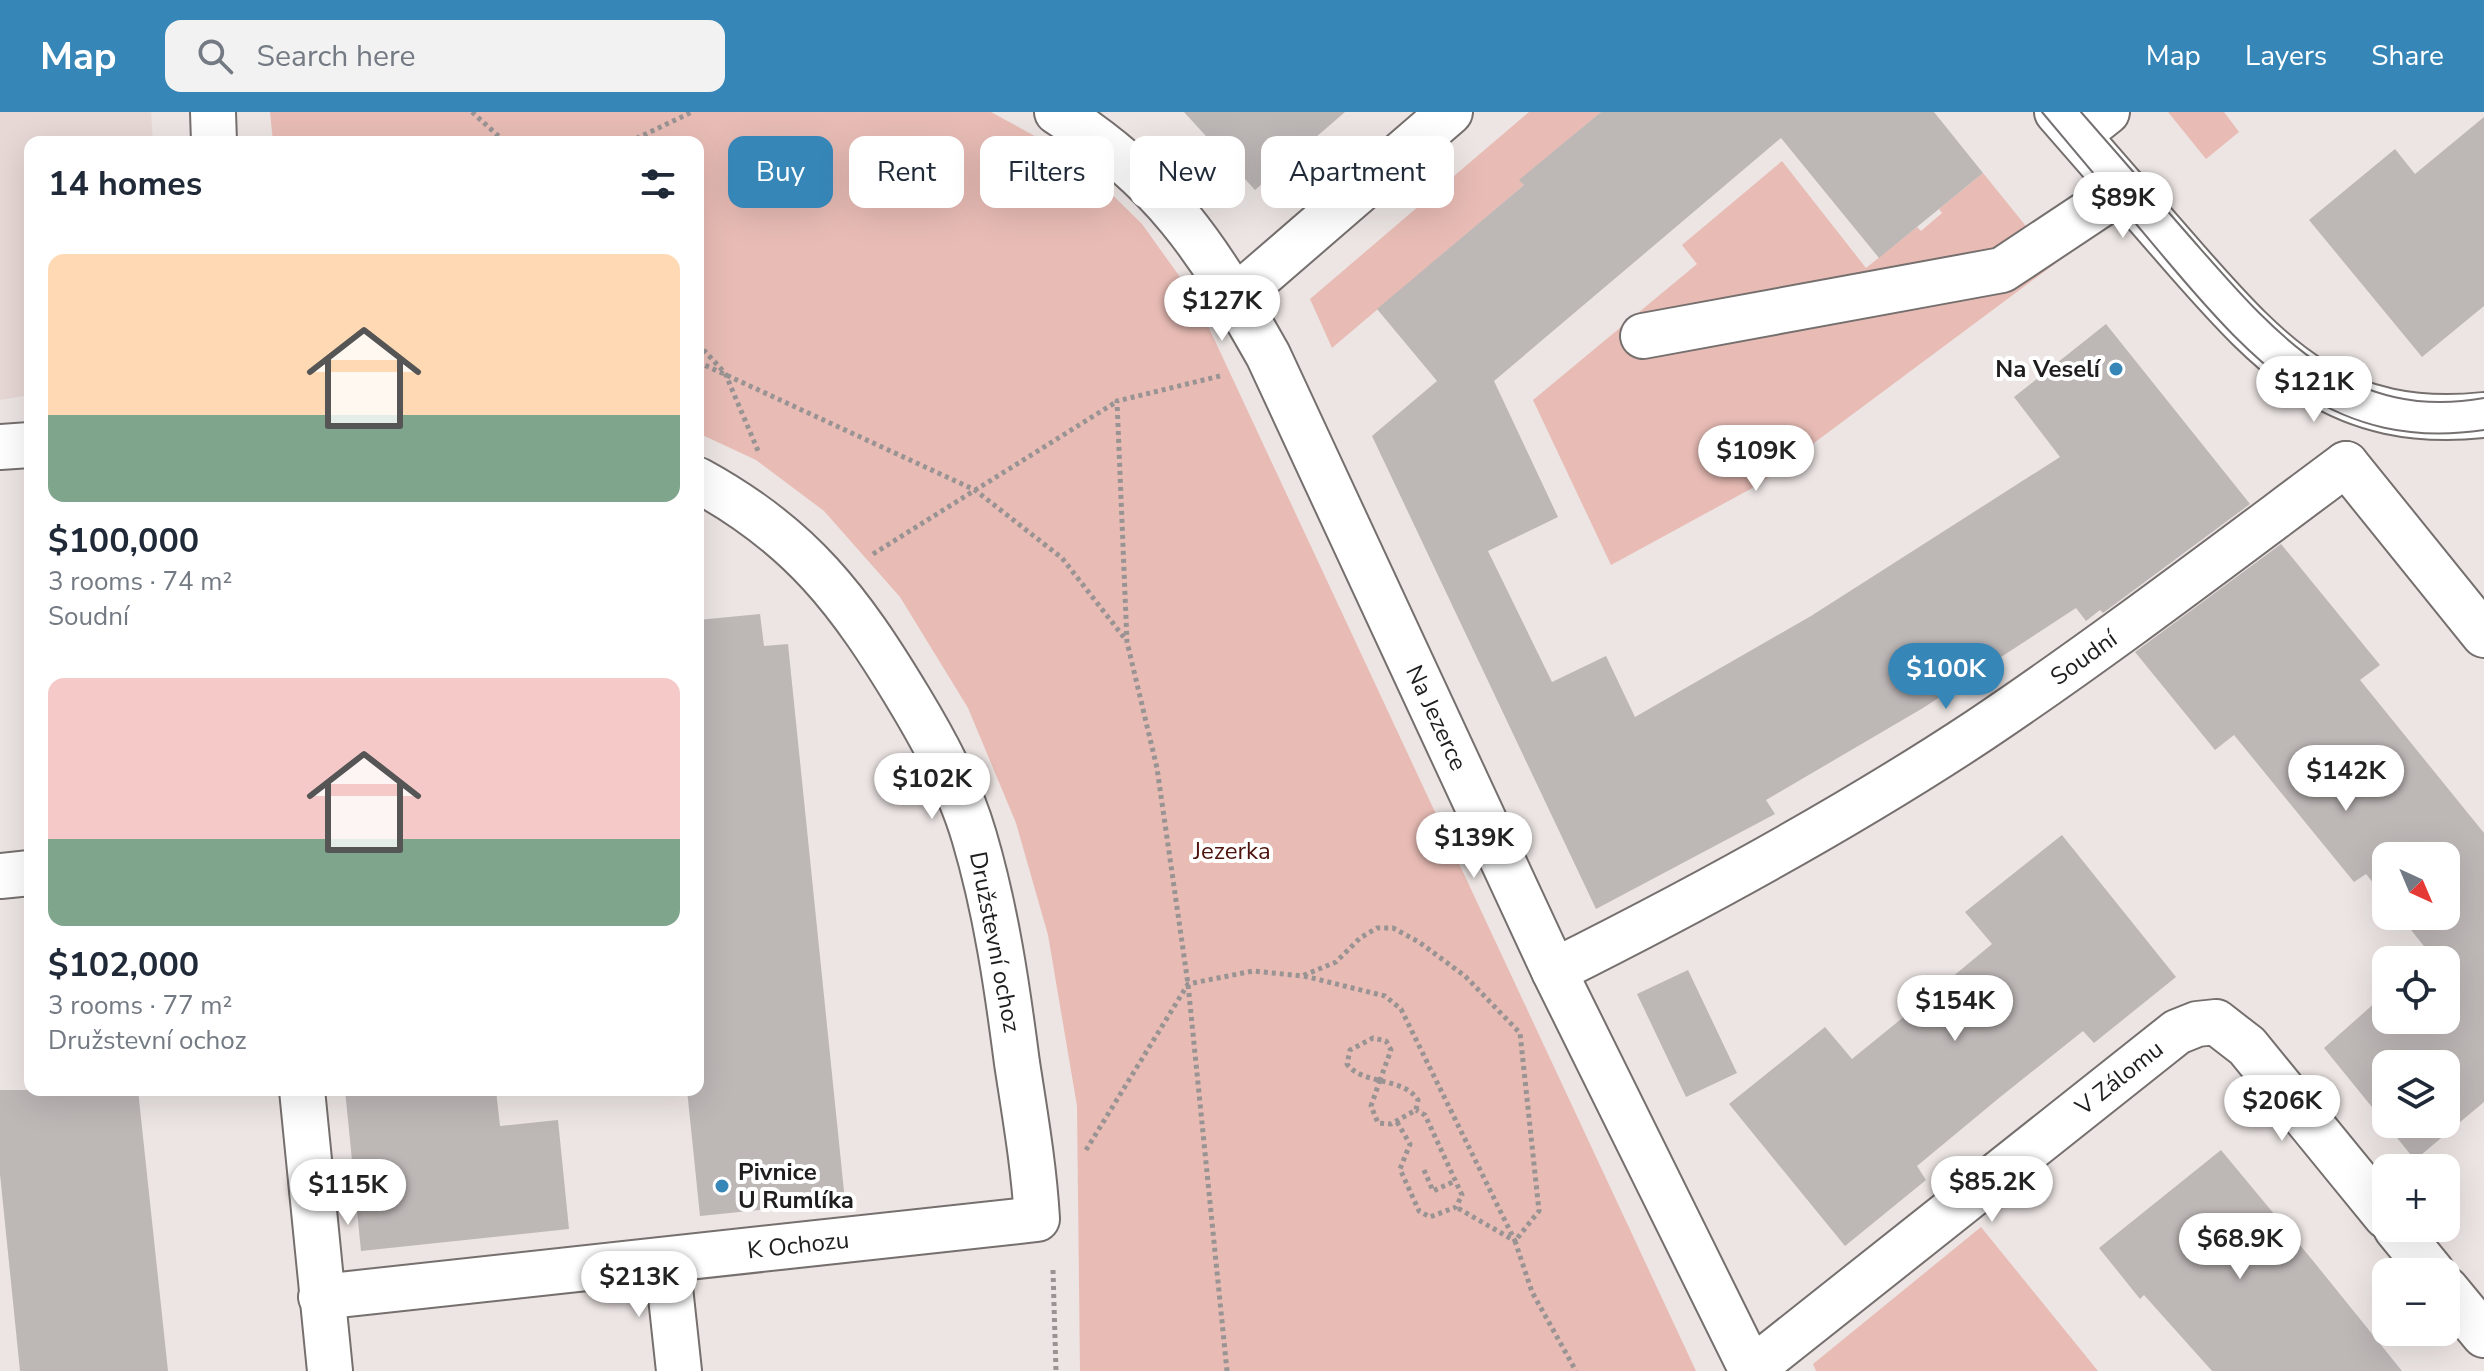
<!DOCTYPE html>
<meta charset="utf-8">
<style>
body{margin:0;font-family:"Nunito Sans",sans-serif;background:#f2f2f3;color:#1f2937;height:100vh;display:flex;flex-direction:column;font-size:30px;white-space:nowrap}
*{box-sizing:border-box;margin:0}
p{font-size:26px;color:#747a83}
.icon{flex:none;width:44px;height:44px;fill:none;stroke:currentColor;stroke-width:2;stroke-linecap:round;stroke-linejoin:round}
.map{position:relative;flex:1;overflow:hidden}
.side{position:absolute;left:24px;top:24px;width:680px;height:960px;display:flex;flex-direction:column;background:#fff;border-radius:16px;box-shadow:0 8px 32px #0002}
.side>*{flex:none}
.hud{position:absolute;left:728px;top:24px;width:760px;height:72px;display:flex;gap:16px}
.needle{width:52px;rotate:136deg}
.controls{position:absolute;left:2372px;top:730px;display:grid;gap:16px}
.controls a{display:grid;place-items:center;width:88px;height:88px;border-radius:16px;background:#fff;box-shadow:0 8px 32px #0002;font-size:40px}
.price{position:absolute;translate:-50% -68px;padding:0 18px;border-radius:28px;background:#fff;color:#222;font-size:26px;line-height:52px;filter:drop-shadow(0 2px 4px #0008)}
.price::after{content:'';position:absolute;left:50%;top:48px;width:24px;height:18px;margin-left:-12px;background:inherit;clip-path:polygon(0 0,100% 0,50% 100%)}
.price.current{background:#3786b8;color:#fff}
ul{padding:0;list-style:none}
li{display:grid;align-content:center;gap:16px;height:424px;padding:0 24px}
li span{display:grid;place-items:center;height:248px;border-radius:16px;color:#555}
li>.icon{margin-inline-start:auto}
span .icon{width:144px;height:144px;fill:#fffc;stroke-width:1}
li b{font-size:34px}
h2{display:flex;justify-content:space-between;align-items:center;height:96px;padding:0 24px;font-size:34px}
.tag{padding:0 28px;border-radius:16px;background:#fff;box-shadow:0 8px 32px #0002;font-size:28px;line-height:72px}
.tag.current{background:#3786b8;color:#fff}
header{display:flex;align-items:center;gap:48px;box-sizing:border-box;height:112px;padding:0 40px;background:#3786b8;color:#fff}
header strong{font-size:38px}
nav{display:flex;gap:44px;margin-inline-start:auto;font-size:28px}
.search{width:560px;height:72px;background:#f2f2f3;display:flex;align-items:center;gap:20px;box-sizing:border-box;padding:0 28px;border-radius:16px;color:#747a83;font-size:30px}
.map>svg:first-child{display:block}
.built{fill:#e7d7d5}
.green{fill:#e8bcb5}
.building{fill:#bdb7b6;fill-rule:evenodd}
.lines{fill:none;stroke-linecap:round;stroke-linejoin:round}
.minor-casing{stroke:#756f6e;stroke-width:48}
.path{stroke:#999493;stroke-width:5;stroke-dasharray:4 4;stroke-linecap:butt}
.minor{stroke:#fff;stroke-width:44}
.tram{stroke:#757170;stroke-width:2}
.poi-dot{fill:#3786b8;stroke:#fff;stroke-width:3}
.labels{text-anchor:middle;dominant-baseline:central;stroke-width:8;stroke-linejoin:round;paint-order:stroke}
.poi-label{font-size:24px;font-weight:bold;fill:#1f1d1d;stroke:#fff;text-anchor:end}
.street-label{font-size:24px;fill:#1f1d1d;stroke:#fff}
.park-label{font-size:24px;fill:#4e120c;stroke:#fff}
</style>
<header>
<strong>Map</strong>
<div class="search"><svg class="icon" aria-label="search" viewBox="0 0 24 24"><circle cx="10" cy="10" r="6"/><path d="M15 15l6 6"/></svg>Search here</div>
<nav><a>Map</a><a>Layers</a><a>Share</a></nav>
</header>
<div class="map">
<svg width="2484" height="1259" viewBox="0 0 2484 1259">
<rect width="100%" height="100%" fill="#ece5e3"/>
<path class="built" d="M 0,0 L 151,0 L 153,30 L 30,30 L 30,283 L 0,288 Z"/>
<path class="green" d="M 270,0 L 991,0 L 1075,46 L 1142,112 L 1195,186 L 1696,1259 L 1080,1259 L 1077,994 L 1048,823 L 1016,711 L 968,596 L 900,485 L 824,399 L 756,348 L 698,321 L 698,30 L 273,30 Z
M 1529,0 L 1601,0 L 1520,68 L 1524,73 L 1332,236 L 1310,187 Z
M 2168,0 L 2224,0 L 2239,20 L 2206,47 Z
M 1782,49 L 1866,156 L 1917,115 L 1921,119 L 1942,101 L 1939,97 L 1983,61 L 2056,151 L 1756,374 L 1611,453 L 1533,288 L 1697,152 L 1682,133 Z
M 1981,1115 L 2098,1259 L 1816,1259 L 1813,1252 Z"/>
<path class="building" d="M 1184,0 L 1345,0 L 1255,78 Z
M 1601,0 L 1934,0 L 1983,61 L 1879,146 L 1781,26 L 1494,269 L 1558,405 L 1488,439 L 1552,570 L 1606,544 L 1635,605 L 1811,504 L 2060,345 L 2014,285 L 2106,212 L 2250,392 L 2103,501 L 2100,498 L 2086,509 L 2076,496 L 1923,596 L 1766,688 L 1775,702 L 1596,797 L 1372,324 L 1437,269 L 1377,197 L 1524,73 L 1519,68 Z
M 2484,5 L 2484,194 L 2422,245 L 2309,108 L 2395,37 L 2415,62 Z
M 2281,432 L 2380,553 L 2360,568 L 2484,721 L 2484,990 L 2415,1048 L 2324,936 L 2386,881 L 2386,908 L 2446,908 L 2446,848 L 2417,848 L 2427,838 L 2400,804 L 2446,804 L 2446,744 L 2386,744 L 2386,787 L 2366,762 L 2354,770 L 2234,623 L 2215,638 L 2135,540 ZM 2386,952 L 2446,952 L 2446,1012 L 2386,1012 Z
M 760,502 L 764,534 L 788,532 L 845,1089 L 700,1104 L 687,978 L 698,978 L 698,508 Z
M 2062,723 L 2176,865 L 2094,931 L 2083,919 L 1999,986 L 1917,1054 L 1926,1068 L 1845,1134 L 1729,992 L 1825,915 L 1852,947 L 1922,890 L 1992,832 L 1965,800 Z
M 1688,858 L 1737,961 L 1686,985 L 1637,882 Z
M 0,978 L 138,978 L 168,1259 L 20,1259 L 0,1062 Z
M 345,978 L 496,978 L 500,1014 L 558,1008 L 569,1117 L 361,1139 Z
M 2221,1038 L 2314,1150 L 2402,1259 L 2212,1259 L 2144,1183 L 2140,1187 L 2099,1136 Z"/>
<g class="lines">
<g class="minor-casing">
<g id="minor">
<path d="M 213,0 L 214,30"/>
<path id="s1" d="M 1057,0 C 1164,68 1207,135 1268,243 L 1554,859 L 1752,1259"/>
<path d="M 2057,0 C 2100,49 2143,98 2186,148 C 2274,248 2339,318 2484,303"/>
<path d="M 2078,23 L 2107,0"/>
<path d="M 1235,186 L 1450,0"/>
<path d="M 1643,224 L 2002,158 L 2124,77"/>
<path d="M 0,335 L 30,333"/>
<path d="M 2346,352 L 2484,523"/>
<path d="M 0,764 L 30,761"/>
<path id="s2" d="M 1554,859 C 1700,786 1844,708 1980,618 C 2105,534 2225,442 2346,352"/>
<path d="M 302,978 L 330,1259"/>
<path d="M 2396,1116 L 2432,1160"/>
<path d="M 667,1148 L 679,1259"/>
<path d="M 2446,1177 L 2484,1223"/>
<path id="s3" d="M 321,1185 L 1037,1107 C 1034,1055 1025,1003 1017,951 C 1007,874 996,798 974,724 C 960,676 935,630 909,587 C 850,489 801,424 698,368"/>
<path id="s4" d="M 1751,1258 L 2177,920 L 2197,912 L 2216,910 L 2247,934 L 2386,1104"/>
</g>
</g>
<path class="path" d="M 472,0 L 505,30
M 629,30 L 692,0
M 698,232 L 725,261 L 759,341
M 698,250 L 975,378 L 1062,446 L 1126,528
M 1220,264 L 1117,289 L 1127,530 L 1157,656 L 1188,872 L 1227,1259
M 873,442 L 1116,290
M 1304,864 L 1385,884 L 1401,897 L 1515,1129 L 1456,1095
M 1380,968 L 1371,994 L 1378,1011 L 1391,1012 L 1416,998 L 1418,988 C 1404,965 1362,973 1347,952 L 1350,938 L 1373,926 L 1386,929 L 1391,938 L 1380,968
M 1397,1010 L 1410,1032 L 1400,1057 L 1419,1099 L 1430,1105 L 1456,1095 L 1462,1083 L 1425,1003 L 1416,998
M 1086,1038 L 1188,872 L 1253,859 L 1302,864 L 1336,850 L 1360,826 L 1377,816 L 1393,816 L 1419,830 L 1465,864 L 1520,921 L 1539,1099 L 1515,1129 L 1532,1180 L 1576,1259
M 1424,1058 L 1433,1079 L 1455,1069
M 1053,1158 L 1056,1259"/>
<use href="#minor" class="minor"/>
<path class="tram" d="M 2042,0 C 2084,50 2126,100 2168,150 C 2256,254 2335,340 2484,318
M 2081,0 C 2120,45 2159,89 2198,134 C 2277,224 2351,310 2484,286"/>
</g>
<g class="poi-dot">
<circle cx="2116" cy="257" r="8"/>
<circle cx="722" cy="1074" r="8"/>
</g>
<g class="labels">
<g class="poi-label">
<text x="2100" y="257">Na Veselí</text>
<text x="738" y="1060" text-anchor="start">Pivnice<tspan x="738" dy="28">U Rumlíka</tspan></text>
</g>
<g class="street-label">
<text stroke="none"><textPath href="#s2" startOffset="616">Soudní</textPath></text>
<text stroke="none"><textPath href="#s1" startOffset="726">Na Jezerce</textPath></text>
<text transform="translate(995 830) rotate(79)">Družstevní ochoz</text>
<text stroke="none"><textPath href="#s4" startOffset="470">V Zálomu</textPath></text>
<text stroke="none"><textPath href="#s3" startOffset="480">K Ochozu</textPath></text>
</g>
<g class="park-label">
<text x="1232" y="739">Jezerka</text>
</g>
</g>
</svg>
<div class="controls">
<a><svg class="needle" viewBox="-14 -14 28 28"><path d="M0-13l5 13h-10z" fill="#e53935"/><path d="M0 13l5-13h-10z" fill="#747a83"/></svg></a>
<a><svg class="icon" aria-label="locate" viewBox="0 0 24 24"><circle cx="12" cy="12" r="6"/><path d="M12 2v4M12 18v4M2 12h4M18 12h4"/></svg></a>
<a><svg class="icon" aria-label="layers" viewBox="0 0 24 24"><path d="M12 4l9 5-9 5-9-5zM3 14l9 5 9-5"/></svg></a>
<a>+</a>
<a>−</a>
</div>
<b class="price" style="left:2123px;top:128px">$89K</b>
<b class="price" style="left:1222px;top:231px">$127K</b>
<b class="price" style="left:2314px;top:312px">$121K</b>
<b class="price" style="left:1756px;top:381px">$109K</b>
<b class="price current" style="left:1946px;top:599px">$100K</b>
<b class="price" style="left:2346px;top:701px">$142K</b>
<b class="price" style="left:932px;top:709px">$102K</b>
<b class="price" style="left:1474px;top:768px">$139K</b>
<b class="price" style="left:1955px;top:931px">$154K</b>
<b class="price" style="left:2282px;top:1031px">$206K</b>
<b class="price" style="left:1992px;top:1112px">$85.2K</b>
<b class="price" style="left:348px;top:1115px">$115K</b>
<b class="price" style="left:2240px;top:1169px">$68.9K</b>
<b class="price" style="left:639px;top:1207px">$213K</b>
<div class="hud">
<a class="tag current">Buy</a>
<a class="tag">Rent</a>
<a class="tag">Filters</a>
<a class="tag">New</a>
<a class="tag">Apartment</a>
</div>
<section class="side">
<h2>14 homes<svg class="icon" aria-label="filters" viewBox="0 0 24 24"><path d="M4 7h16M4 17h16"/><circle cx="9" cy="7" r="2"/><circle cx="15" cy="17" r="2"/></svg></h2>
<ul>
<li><span style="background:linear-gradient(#ffd9b3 65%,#7fa58c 0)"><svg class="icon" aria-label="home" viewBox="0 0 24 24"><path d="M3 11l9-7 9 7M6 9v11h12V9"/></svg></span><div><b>$100,000</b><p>3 rooms · 74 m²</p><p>Soudní</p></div></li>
<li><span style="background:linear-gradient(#f6c9c9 65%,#7fa58c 0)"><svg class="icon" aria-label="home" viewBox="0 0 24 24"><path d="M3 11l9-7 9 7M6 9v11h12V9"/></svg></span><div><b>$102,000</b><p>3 rooms · 77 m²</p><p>Družstevní ochoz</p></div></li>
</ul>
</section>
</div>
